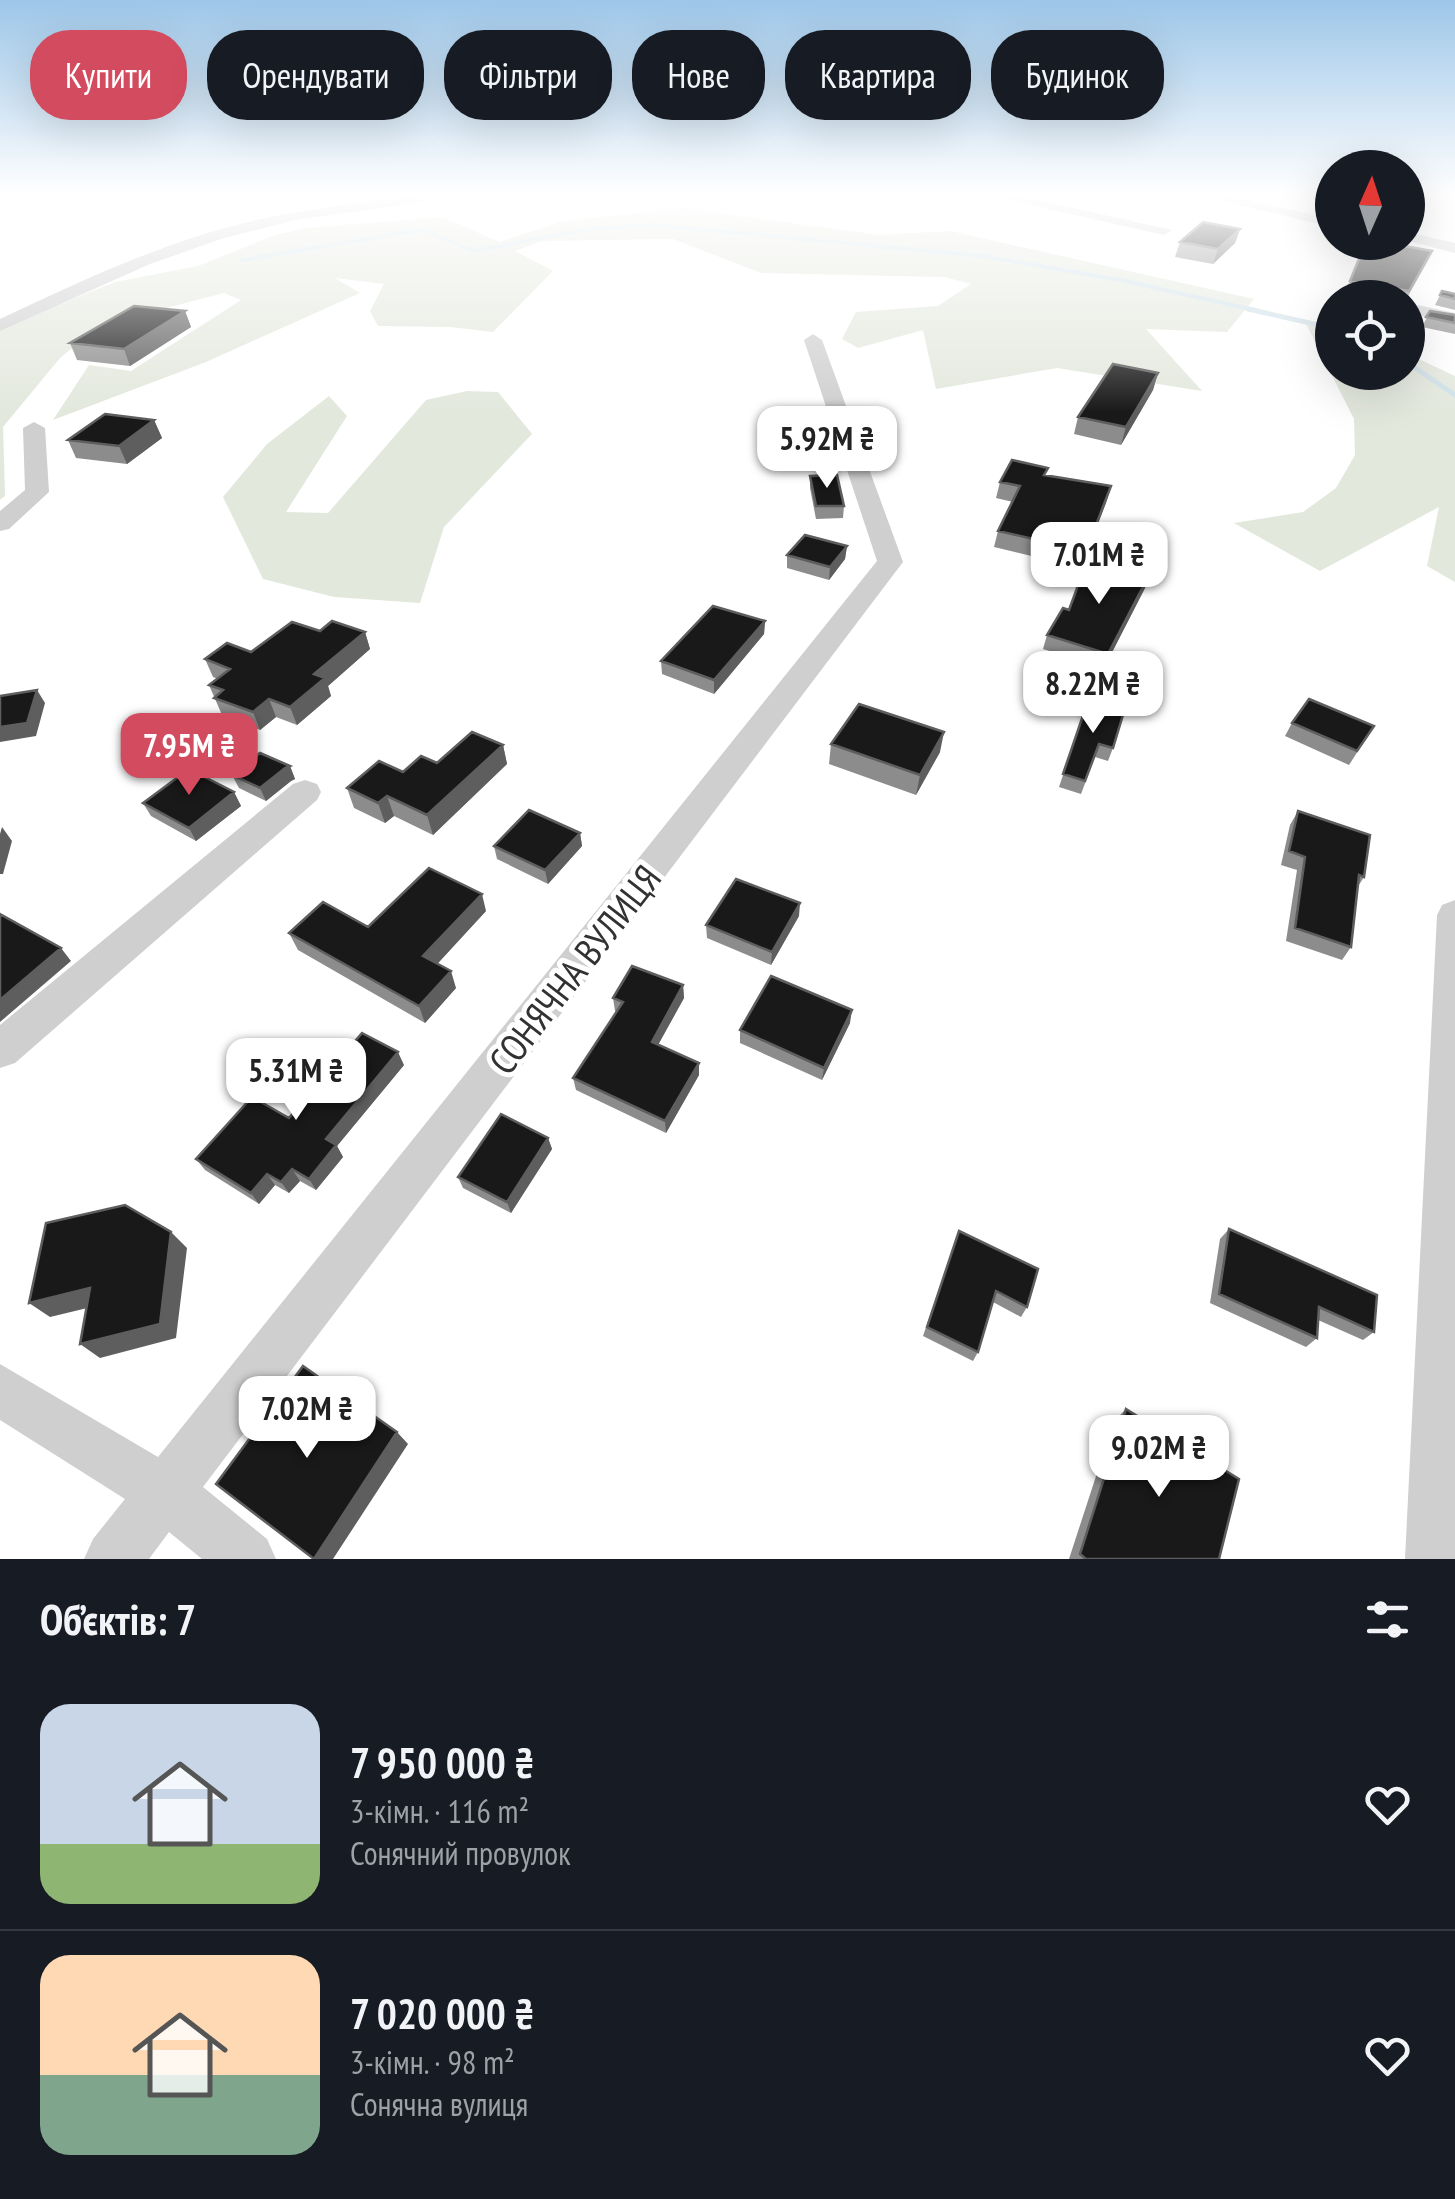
<!DOCTYPE html>
<html lang="uk">
<meta charset="utf-8">
<style>
body{margin:0;font-family:"PT Sans Narrow",sans-serif;background:#20242c;color:#f1f3f6;height:100vh;display:flex;flex-direction:column;font-size:38px;white-space:nowrap}
*{box-sizing:border-box;margin:0}
p{font-size:32px;color:#9ea1a6}
.icon{flex:none;width:55px;height:55px;fill:none;stroke:currentColor;stroke-width:2;stroke-linecap:round;stroke-linejoin:round}
.map{position:relative;height:1559px;overflow:hidden}
.sheet{display:flex;flex-direction:column;background:#171b24;flex:1}
.sheet>*{flex:none}
.banner{position:absolute;left:30px;top:30px;width:1395px;height:90px;display:flex;gap:20px}
.needle{width:65px;rotate:3deg}
.tools{position:absolute;left:1315px;top:150px;display:grid;gap:20px}
.tools a{display:grid;place-items:center;width:110px;height:110px;border-radius:50%;background:#171b24;box-shadow:0 10px 40px #0002;font-size:50px}
.price{position:absolute;translate:-50% -85px;padding:0 22px;border-radius:20px;background:#fff;color:#222;font-size:32px;line-height:65px;filter:drop-shadow(0 2px 5px #0008)}
.price::after{content:'';position:absolute;left:50%;top:60px;width:30px;height:22px;margin-left:-15px;background:inherit;clip-path:polygon(0 0,100% 0,50% 100%)}
.price.current{background:#d34b5e;color:#fff}
ul{padding:0;list-style:none}
li{display:flex;align-items:center;gap:30px;height:250px;padding:0 40px}
li+li{border-top:2px solid #363941}
li span{display:grid;place-items:center;flex:none;width:280px;height:200px;border-radius:30px;color:#555}
li>.icon{margin-inline-start:auto}
span .icon{width:120px;height:120px;fill:#fffc;stroke-width:1}
li b{font-size:42px}
h2{display:flex;justify-content:space-between;align-items:center;height:120px;padding:0 40px;font-size:42px}
.tag{padding:0 35px;border-radius:40px;background:#171b24;box-shadow:0 10px 40px #0002;font-size:35px;line-height:90px}
.tag.current{background:#d34b5e;color:#fff}
.map>svg:first-child{display:block}
.green{fill:#e3e8dd}
.lines{fill:none;stroke-linecap:round;stroke-linejoin:round}
.stream-far1{stroke:#cee0e8;stroke-width:4}
.stream{stroke:#cee0e8;stroke-width:5}
.minor{fill:#cfcfcf;fill-rule:evenodd}
.wall{fill:#8c8c8c}
.shaded-wall{fill:#5e5e5e}
.building{fill:#191919;stroke:#5e5e5e;stroke-width:2.5}
.labels{text-anchor:middle;dominant-baseline:central;stroke-width:10;stroke-linejoin:round;paint-order:stroke}
.street-label{font-size:38px;fill:#323232;stroke:#fff}
</style>
<div class="map">
<svg width="1455" height="1559" viewBox="0 0 1455 1559">
<rect width="100%" height="100%" fill="#fff"/>
<path class="green" d="M 683,208 L 879,235 L 950,231 L 1254,299 L 1227,332 L 1146,329 L 1202,391 L 1057,368 L 936,389 L 923,330 L 858,348 L 842,339 L 856,312 L 938,306 L 971,284 L 945,277 L 761,273 L 673,239 L 543,241 L 515,251 L 553,271 L 493,332 L 451,327 L 378,326 L 370,311 L 384,284 L 335,278 L 360,293 L 206,362 L 53,420 L 89,365 L 131,371 L 241,300 L 224,293 L 100,325 L 60,358 L 3,427 L 5,496 L 0,500 L 0,328 L 115,282 L 198,266 L 275,235 L 306,228 L 443,217 L 499,242 L 563,221 Z
M 1304,320 L 1332,334 L 1332,372 L 1408,372 L 1408,354 L 1455,376 L 1455,582 L 1427,566 L 1439,507 L 1320,571 L 1234,523 L 1303,512 L 1336,488 L 1355,455 L 1354,419 Z
M 467,391 L 498,392 L 532,434 L 444,527 L 420,603 L 334,597 L 263,579 L 223,497 L 267,444 L 329,396 L 347,416 L 286,512 L 328,513 L 426,400 Z"/>
<g class="lines">
<path class="stream-far1" d="M 242,260 L 421,230 L 475,251 L 588,229 L 654,225 L 983,256 L 1120,280 L 1259,311"/>
<path class="stream" d="M 1248,309 L 1332,328
M 1408,363 L 1455,395"/>
<path class="minor" d="M 424,193 L 454,193 L 428,201 L 295,220 L 224,238 L 150,264 L 0,331 L 0,319 C 83,280 167,240 257,220 C 312,207 368,203 424,193 Z
M 977,193 L 1006,193 L 1172,230 L 1164,235 Z
M 1189,193 L 1217,193 L 1332,219 L 1332,227 Z
M 1408,232 L 1455,243 L 1455,253 L 1408,241 Z
M 1408,303 L 1455,313 L 1455,323 L 1408,313 Z
M 813,334 L 822,340 L 903,562 L 203,1487 L 267,1539 L 276,1559 L 202,1559 L 169,1532 L 149,1559 L 84,1559 L 93,1539 L 125,1499 L 0,1420 L 0,1364 L 158,1457 L 877,561 L 804,340 Z
M 34,422 L 45,428 L 49,492 L 9,529 L 0,531 L 0,511 L 25,490 L 23,428 Z
M 305,780 L 317,784 L 321,792 L 317,800 L 15,1063 L 0,1068 L 0,1025 L 293,784 Z
M 1455,900 L 1455,1559 L 1405,1559 L 1437,915 L 1442,905 Z"/>
</g>
<path class="wall" d="M 1240,229 L 1235,243 L 1213,264 L 1175,257 L 1180,242 Z
M 1366,242 L 1428,260 L 1407,298 L 1389,298 L 1346,290 Z
M 1442,291 L 1455,294 L 1455,310 L 1435,305 Z
M 185,311 L 191,327 L 130,366 L 77,360 L 70,343 Z
M 1430,311 L 1455,315 L 1455,334 L 1422,327 Z
M 1158,373 L 1153,390 L 1121,445 L 1074,434 L 1078,417 Z
M 154,420 L 162,438 L 127,464 L 76,458 L 68,440 Z
M 1046,475 L 1111,486 L 1081,568 L 994,547 L 998,531 L 1013,502 L 996,498 L 1000,482 Z
M 810,476 L 844,506 L 843,518 L 816,519 L 810,488 Z
M 847,546 L 845,559 L 829,580 L 787,568 L 787,555 Z
M 1145,588 L 1104,668 L 1043,649 L 1047,635 L 1069,610 Z
M 765,621 L 764,634 L 714,694 L 662,674 L 661,661 Z
M 320,631 L 365,632 L 370,649 L 328,686 L 331,696 L 297,725 L 276,717 L 260,730 L 222,715 L 209,685 L 218,679 L 213,677 L 205,659 L 251,652 Z
M 1089,698 L 1113,748 L 1108,761 L 1095,757 L 1081,794 L 1059,787 Z
M 1292,723 L 1374,726 L 1349,765 L 1285,736 Z
M 831,744 L 940,752 L 916,795 L 829,764 Z
M 503,745 L 507,764 L 433,835 L 394,816 L 385,823 L 354,808 L 347,788 Z
M 290,766 L 295,779 L 291,781 L 266,801 L 239,788 L 232,775 Z
M 234,792 L 241,806 L 196,841 L 151,816 L 143,803 Z
M 1298,811 L 1364,877 L 1357,888 L 1351,947 L 1342,960 L 1286,941 L 1297,870 L 1281,865 L 1290,825 Z
M 580,833 L 582,846 L 548,884 L 497,859 L 494,846 Z
M 486,911 L 437,964 L 456,988 L 425,1023 L 298,950 L 289,933 L 368,927 Z
M 799,916 L 771,965 L 707,938 L 706,925 Z
M 683,985 L 684,998 L 658,1045 L 699,1075 L 666,1133 L 576,1090 L 573,1078 L 617,1012 L 615,1011 L 613,998 Z
M 850,1023 L 822,1080 L 740,1043 L 740,1030 Z
M 404,1065 L 337,1146 L 343,1157 L 316,1190 L 300,1181 L 289,1193 L 275,1185 L 259,1204 L 205,1170 L 196,1159 L 289,1118 Z
M 548,1138 L 552,1149 L 511,1213 L 463,1188 L 458,1177 Z
M 1229,1229 L 1374,1332 L 1363,1340 L 1318,1320 L 1317,1338 L 1306,1347 L 1210,1303 L 1220,1239 Z
M 955,1242 L 1027,1307 L 1021,1317 L 993,1302 L 978,1352 L 973,1361 L 923,1336 Z
M 1126,1409 L 1219,1559 L 1069,1559 L 1114,1421 Z"/>
<path class="shaded-wall" d="M 1240,229 L 1235,243 L 1213,264 L 1218,249 Z
M 185,311 L 191,327 L 130,366 L 124,349 Z
M 1158,373 L 1153,390 L 1121,445 L 1126,427 Z
M 154,420 L 162,438 L 127,464 L 119,446 Z
M 1111,486 L 1106,503 L 1081,568 L 1086,551 Z
M 847,546 L 845,559 L 829,580 L 830,567 Z
M 1149,575 L 1145,588 L 1104,668 L 1108,654 Z
M 765,621 L 764,634 L 714,694 L 714,680 Z
M 365,632 L 370,649 L 328,686 L 331,696 L 297,725 L 290,707 L 314,674 Z
M 37,690 L 45,703 L 36,736 L 0,742 L 0,727 Z
M 269,699 L 276,717 L 260,730 L 253,712 Z
M 944,732 L 940,752 L 916,795 L 920,775 Z
M 503,745 L 507,764 L 433,835 L 427,815 Z
M 290,766 L 295,779 L 291,781 L 266,801 L 260,788 L 285,768 Z
M 234,792 L 241,806 L 196,841 L 189,828 Z
M 387,796 L 394,816 L 385,823 L 378,803 Z
M 2,827 L 12,841 L 3,874 L 0,874 L 0,834 Z
M 580,833 L 582,846 L 548,884 L 545,870 Z
M 482,894 L 486,911 L 429,973 L 423,956 Z
M 800,903 L 799,916 L 771,965 L 772,952 Z
M 61,948 L 71,961 L 0,1022 L 0,1000 Z
M 451,971 L 456,988 L 425,1023 L 419,1006 Z
M 683,985 L 684,998 L 653,1054 L 652,1042 Z
M 852,1010 L 850,1023 L 822,1080 L 824,1068 Z
M 398,1052 L 404,1065 L 337,1146 L 343,1157 L 316,1190 L 309,1179 L 326,1139 Z
M 699,1063 L 699,1075 L 666,1133 L 665,1121 Z
M 548,1138 L 552,1149 L 511,1213 L 507,1202 Z
M 292,1169 L 300,1181 L 289,1193 L 281,1182 Z
M 267,1174 L 275,1185 L 259,1204 L 251,1193 Z
M 171,1232 L 187,1248 L 176,1338 L 100,1358 L 80,1344 Z
M 90,1288 L 108,1303 L 50,1317 L 29,1303 Z
M 397,1432 L 408,1444 L 333,1559 L 314,1559 Z"/>
<path class="building" d="M 1203,222 L 1240,229 L 1218,249 L 1180,242 Z
M 1366,242 L 1382,242 L 1432,251 L 1409,291 L 1350,281 Z
M 1442,291 L 1455,294 L 1455,299 L 1440,295 Z
M 134,306 L 185,311 L 124,349 L 70,343 Z
M 1430,311 L 1455,315 L 1455,323 L 1426,317 Z
M 1113,364 L 1158,373 L 1126,427 L 1078,417 Z
M 105,414 L 154,420 L 119,446 L 68,440 Z
M 1012,460 L 1048,468 L 1044,475 L 1111,486 L 1086,551 L 998,531 L 1020,486 L 1000,482 Z
M 837,475 L 844,506 L 816,506 L 810,476 Z
M 805,535 L 847,546 L 830,567 L 787,555 Z
M 1087,561 L 1149,575 L 1108,654 L 1047,635 L 1063,608 L 1069,610 Z
M 713,606 L 765,621 L 714,680 L 661,661 Z
M 332,621 L 365,632 L 314,674 L 325,678 L 290,707 L 269,699 L 253,712 L 214,698 L 223,690 L 209,685 L 230,669 L 205,659 L 227,643 L 251,652 L 292,622 L 320,631 Z
M 37,690 L 27,723 L 0,727 L 0,696 Z
M 1089,698 L 1125,708 L 1113,748 L 1099,744 L 1085,781 L 1063,774 Z
M 1309,699 L 1374,726 L 1357,751 L 1292,723 Z
M 859,704 L 944,732 L 920,775 L 831,744 Z
M 472,732 L 503,745 L 427,815 L 387,796 L 378,803 L 347,788 L 379,761 L 403,772 L 421,756 L 437,763 Z
M 260,753 L 290,766 L 285,768 L 260,788 L 232,775 Z
M 189,769 L 234,792 L 189,828 L 143,803 Z
M 529,810 L 580,833 L 545,870 L 494,846 Z
M 1298,811 L 1370,835 L 1364,877 L 1359,875 L 1351,947 L 1295,928 L 1305,857 L 1289,851 Z
M 429,868 L 482,894 L 423,956 L 451,971 L 419,1006 L 289,933 L 323,902 L 368,927 Z
M 736,879 L 800,903 L 772,952 L 706,925 Z
M 0,914 L 61,948 L 0,1000 Z
M 632,966 L 683,985 L 652,1042 L 699,1063 L 665,1121 L 573,1078 L 623,1002 L 613,998 Z
M 771,976 L 852,1010 L 824,1068 L 740,1030 Z
M 362,1033 L 398,1052 L 326,1139 L 336,1145 L 309,1179 L 292,1169 L 281,1182 L 267,1174 L 251,1193 L 196,1159 L 252,1097 L 289,1118 Z
M 501,1114 L 548,1138 L 507,1202 L 458,1177 Z
M 125,1205 L 171,1232 L 160,1324 L 80,1344 L 90,1288 L 29,1303 L 46,1223 Z
M 1229,1229 L 1377,1295 L 1374,1332 L 1319,1307 L 1317,1338 L 1219,1294 Z
M 959,1231 L 1038,1269 L 1027,1307 L 996,1291 L 978,1352 L 927,1327 Z
M 303,1366 L 397,1432 L 314,1559 L 216,1484 Z
M 1126,1409 L 1239,1479 L 1219,1559 L 1086,1559 L 1080,1554 Z"/>
<linearGradient id="sky" x2="0" y2="1"><stop stop-color="#9dc6e8"/><stop offset="0.47" stop-color="#fff"/><stop offset="1" stop-color="#fff" stop-opacity="0"/></linearGradient>
<rect width="1455" height="412" fill="url(#sky)"/>
<g class="labels">
<g class="street-label">
<text transform="translate(574 969) rotate(-52)">СОНЯЧНА ВУЛИЦЯ</text>
</g>
</g>
</svg>
<div class="tools">
<a><svg class="needle" viewBox="-14 -14 28 28"><path d="M0-13l5 13h-10z" fill="#e53935"/><path d="M0 13l5-13h-10z" fill="#9ea1a6"/></svg></a>
<a><svg class="icon" aria-label="locate" viewBox="0 0 24 24"><circle cx="12" cy="12" r="6"/><path d="M12 2v4M12 18v4M2 12h4M18 12h4"/></svg></a>
</div>
<b class="price" style="left:827px;top:491px">5.92M ₴</b>
<b class="price" style="left:1099px;top:607px">7.01M ₴</b>
<b class="price" style="left:1093px;top:736px">8.22M ₴</b>
<b class="price current" style="left:189px;top:798px">7.95M ₴</b>
<b class="price" style="left:296px;top:1123px">5.31M ₴</b>
<b class="price" style="left:307px;top:1461px">7.02M ₴</b>
<b class="price" style="left:1159px;top:1500px">9.02M ₴</b>
<div class="banner">
<a class="tag current">Купити</a>
<a class="tag">Орендувати</a>
<a class="tag">Фільтри</a>
<a class="tag">Нове</a>
<a class="tag">Квартира</a>
<a class="tag">Будинок</a>
</div>
</div>
<section class="sheet">
<h2>Об’єктів: 7<svg class="icon" aria-label="filters" viewBox="0 0 24 24"><path d="M4 7h16M4 17h16"/><circle cx="9" cy="7" r="2"/><circle cx="15" cy="17" r="2"/></svg></h2>
<ul>
<li><span style="background:linear-gradient(#c9d6e8 70%,#8fb573 0)"><svg class="icon" aria-label="home" viewBox="0 0 24 24"><path d="M3 11l9-7 9 7M6 9v11h12V9"/></svg></span><div><b>7 950 000 ₴</b><p>3-кімн. · 116 m²</p><p>Сонячний провулок</p></div><svg class="icon" aria-label="heart" viewBox="0 0 24 24"><path d="M12 20l-8-8c-3-5 5-10 8-4 3-6 11-1 8 4z"/></svg></li>
<li><span style="background:linear-gradient(#ffd9b3 60%,#7fa58c 0)"><svg class="icon" aria-label="home" viewBox="0 0 24 24"><path d="M3 11l9-7 9 7M6 9v11h12V9"/></svg></span><div><b>7 020 000 ₴</b><p>3-кімн. · 98 m²</p><p>Сонячна вулиця</p></div><svg class="icon" aria-label="heart" viewBox="0 0 24 24"><path d="M12 20l-8-8c-3-5 5-10 8-4 3-6 11-1 8 4z"/></svg></li>
</ul>
</section>
